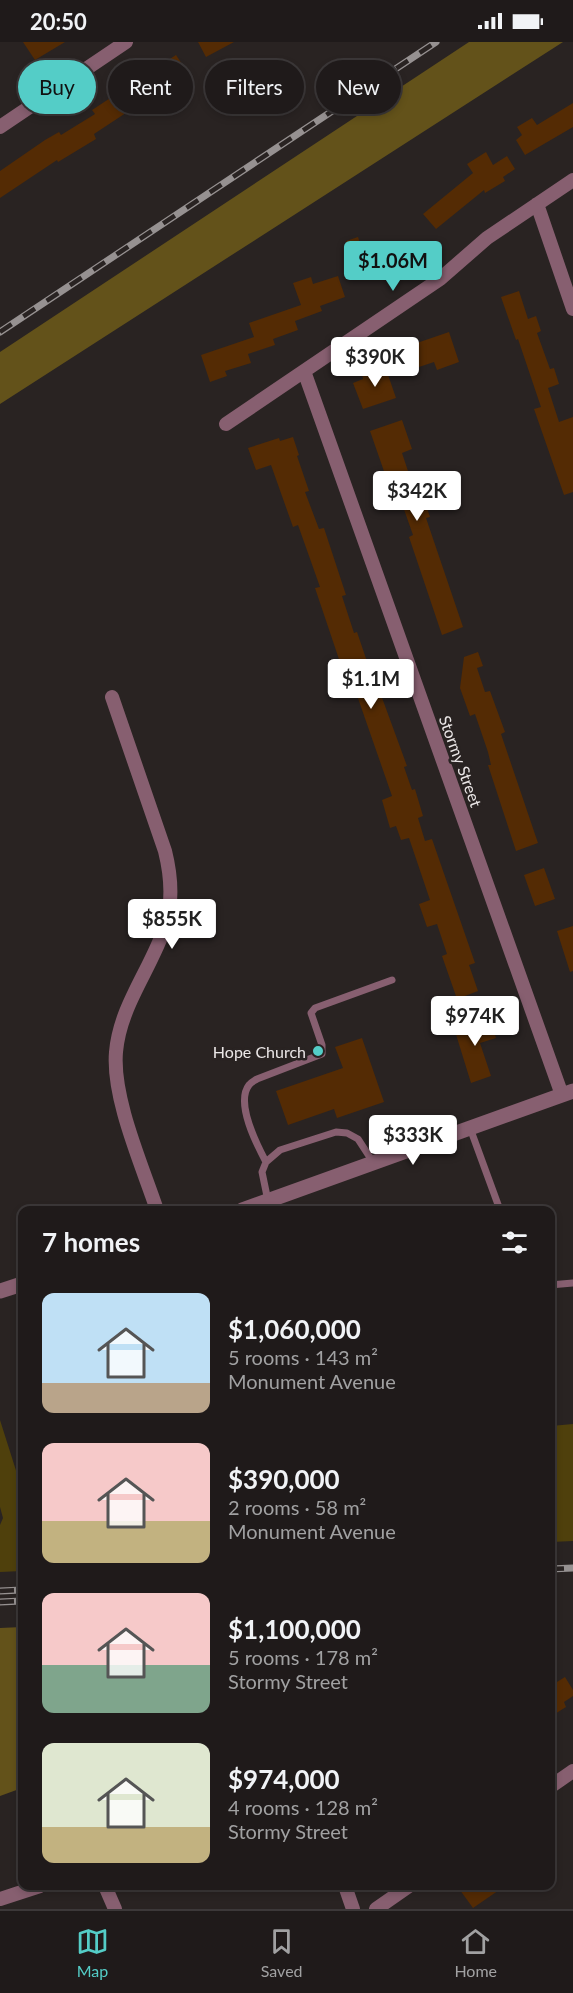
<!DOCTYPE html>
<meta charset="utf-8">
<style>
body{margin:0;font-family:Lato,sans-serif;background:#272323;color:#f1f3f6;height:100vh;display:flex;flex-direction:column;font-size:22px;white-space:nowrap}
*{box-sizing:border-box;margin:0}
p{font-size:20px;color:#a1a1a2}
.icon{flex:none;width:33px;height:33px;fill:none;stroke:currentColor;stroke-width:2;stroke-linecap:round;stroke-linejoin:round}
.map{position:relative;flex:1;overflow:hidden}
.panel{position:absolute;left:18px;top:1164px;width:537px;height:684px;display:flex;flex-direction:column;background:#1f1a1a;border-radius:12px;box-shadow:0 3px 9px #0003,0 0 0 2px #3c3839}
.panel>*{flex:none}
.hud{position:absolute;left:18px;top:18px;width:537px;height:54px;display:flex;gap:12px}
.price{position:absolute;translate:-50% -51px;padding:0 14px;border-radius:6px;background:#fff;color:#222;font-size:20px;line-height:39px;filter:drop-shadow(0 2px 3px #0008)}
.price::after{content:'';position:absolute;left:50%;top:36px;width:18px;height:14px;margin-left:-9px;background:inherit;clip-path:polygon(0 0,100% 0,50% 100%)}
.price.active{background:#54cdc7;color:#111}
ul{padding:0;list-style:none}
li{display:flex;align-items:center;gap:18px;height:150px;padding:0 24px}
li span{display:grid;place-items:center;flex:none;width:168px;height:120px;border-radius:12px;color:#555}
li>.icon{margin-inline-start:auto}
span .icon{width:72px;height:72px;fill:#fffc;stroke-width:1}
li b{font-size:26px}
h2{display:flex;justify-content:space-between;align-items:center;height:72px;padding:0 24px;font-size:26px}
.chip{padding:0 21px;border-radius:27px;background:#1f1a1a;box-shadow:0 3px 9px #0003,0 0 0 2px #3c3839;font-size:21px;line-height:54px}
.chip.active{background:#54cdc7;color:#111}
.status{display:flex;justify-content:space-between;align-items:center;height:42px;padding:0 30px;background:#1f1a1a;direction:ltr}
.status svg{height:16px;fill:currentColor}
.tabs{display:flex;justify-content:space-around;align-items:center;height:84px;border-top:2px solid #3c3839;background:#1f1a1a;font-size:16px;color:#a1a1a2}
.tabs a{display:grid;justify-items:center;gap:3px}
.tabs .active{color:#54cdc7}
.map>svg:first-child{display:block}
.green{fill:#4f400c}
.forest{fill:#63521a}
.building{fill:#542b04}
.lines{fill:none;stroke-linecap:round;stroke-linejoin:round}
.service{stroke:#875f70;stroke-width:7}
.minor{stroke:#875f70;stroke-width:14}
.tertiary{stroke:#875f70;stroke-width:15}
.rail-casing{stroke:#969191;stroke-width:7}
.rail{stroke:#292322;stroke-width:4.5;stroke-dasharray:14;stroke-linecap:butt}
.poi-dot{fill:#54cdc7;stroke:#292322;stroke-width:2}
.labels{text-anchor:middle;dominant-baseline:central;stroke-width:5;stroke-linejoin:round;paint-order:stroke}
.street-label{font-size:16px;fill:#ebe7e7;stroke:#292322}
.poi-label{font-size:16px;fill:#ebe7e7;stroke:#292322;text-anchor:end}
</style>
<div class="status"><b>20:50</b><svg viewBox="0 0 49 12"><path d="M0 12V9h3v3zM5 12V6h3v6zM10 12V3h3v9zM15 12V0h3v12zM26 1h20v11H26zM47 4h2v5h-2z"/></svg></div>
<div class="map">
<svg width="573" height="1867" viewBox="0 0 573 1867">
<rect width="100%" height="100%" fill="#292322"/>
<path class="green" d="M 0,1378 L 19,1438 L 22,1438 L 22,1529 L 0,1530 L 0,1483 L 3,1476 L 0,1465 Z
M 573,1382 L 573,1499 L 551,1500 L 551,1384 Z"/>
<path class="forest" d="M 469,0 L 563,0 L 0,362 L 0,310 Z
M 22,1585 L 22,1746 L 0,1754 L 0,1586 Z"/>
<path class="building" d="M 23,0 L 65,0 L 35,18 Z
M 198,0 L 234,0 L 206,15 Z
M 176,13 L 188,31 L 163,47 L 167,52 L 154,61 L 150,55 L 94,92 L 96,97 L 58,120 L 57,118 L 0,156 L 0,129 L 45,98 L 59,90 L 61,93 L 95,72 L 92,68 Z
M 573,61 L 573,85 L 525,113 L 516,98 L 522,93 L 517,85 L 532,76 L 537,83 Z
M 486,110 L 493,123 L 507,114 L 515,127 L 503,135 L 505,139 L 485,151 L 484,148 L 436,187 L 423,172 L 473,131 L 467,122 Z
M 358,195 L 363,210 L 386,202 L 394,223 L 351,238 L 344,217 L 351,214 L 346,199 Z
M 338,234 L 345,255 L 320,264 L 322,269 L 295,279 L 298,288 L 273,297 L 275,303 L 248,312 L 251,321 L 225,329 L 227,334 L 210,340 L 201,313 L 254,295 L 249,281 L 301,263 L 293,241 L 311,235 L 313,242 Z
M 519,249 L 528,277 L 536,274 L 541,289 L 537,291 L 550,327 L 554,326 L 559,342 L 548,346 L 559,380 L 573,375 L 573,450 L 564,453 L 534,367 L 541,365 L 518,297 L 516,298 L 501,255 Z
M 449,290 L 459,320 L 437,328 L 434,320 L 419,325 L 411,303 Z
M 385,324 L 396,356 L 363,367 L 353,341 L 363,337 L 362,332 Z
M 402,378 L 412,407 L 402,411 L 410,435 L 416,433 L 430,475 L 426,476 L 463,585 L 442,593 L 409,495 L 413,493 L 400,456 L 394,458 L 370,389 Z
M 293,395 L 299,413 L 297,414 L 309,449 L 305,450 L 319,487 L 324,486 L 346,553 L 342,554 L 354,591 L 357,590 L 375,643 L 377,642 L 407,724 L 404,725 L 412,748 L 415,747 L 423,774 L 418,776 L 425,799 L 432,797 L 475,921 L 469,923 L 478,949 L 457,957 L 442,914 L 447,912 L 437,882 L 427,885 L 419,862 L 430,858 L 409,796 L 401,798 L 396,784 L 390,786 L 382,758 L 392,754 L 352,639 L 347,641 L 315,546 L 320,545 L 298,483 L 293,485 L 271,423 L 256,428 L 248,406 L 279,396 L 280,399 Z
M 478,610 L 483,624 L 477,626 L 485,650 L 490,649 L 505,690 L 501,692 L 538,801 L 516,809 L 488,723 L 491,723 L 488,710 L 475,672 L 470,674 L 460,646 L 464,615 Z
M 544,826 L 555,857 L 535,864 L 524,833 Z
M 573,884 L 573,929 L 570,930 L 557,889 Z
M 489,974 L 496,996 L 480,1001 L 491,1034 L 471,1041 L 454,986 Z
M 362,996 L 384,1060 L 337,1076 L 334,1067 L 288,1083 L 276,1049 L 343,1026 L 335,1005 Z
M 565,1635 L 573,1648 L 573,1654 L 564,1660 L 566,1665 L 550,1675 L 550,1640 L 552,1643 Z
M 457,1844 L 505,1844 L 473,1866 Z"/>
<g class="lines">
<path class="service" d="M 470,1086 L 500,1168
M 266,1120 C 257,1103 235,1061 249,1043 C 251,1040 254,1039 257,1037 L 322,1012 L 322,1003 L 311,971 L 315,966 L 392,938
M 268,1159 L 262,1130 L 266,1120 L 280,1108 L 336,1090 L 347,1091 L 358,1097 L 373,1120
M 550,1243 L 573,1241"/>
<path class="minor" d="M 0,85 L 126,0
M 537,162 L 573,267
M 304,329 L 562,1053
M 226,382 L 440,237 L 487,196 L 573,138
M 112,655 L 165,809 C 171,833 173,858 166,882 C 152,926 120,963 116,1010 C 112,1056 142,1123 157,1168
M 550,1745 L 573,1729
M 105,1844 L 115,1867
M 345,1844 L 353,1867
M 0,1857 L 40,1844
M 376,1867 L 409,1844"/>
<path class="tertiary" d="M 242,1168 L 573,1049
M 0,1249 L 22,1242"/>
<g class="rail-casing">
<path id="rail" d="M 0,290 L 436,0
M 550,1527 L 573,1526
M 0,1549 L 22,1548
M 0,1560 L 22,1559"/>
</g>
<use href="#rail" class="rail"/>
</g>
<circle class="poi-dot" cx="318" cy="1009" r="6"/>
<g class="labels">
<g class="street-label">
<text transform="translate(461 719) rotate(70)">Stormy Street</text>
</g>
<g class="poi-label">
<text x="306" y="1009">Hope Church</text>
</g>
</g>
</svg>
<b class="price active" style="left:393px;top:250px">$1.06M</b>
<b class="price" style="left:375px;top:346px">$390K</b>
<b class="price" style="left:417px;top:480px">$342K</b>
<b class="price" style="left:371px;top:668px">$1.1M</b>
<b class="price" style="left:172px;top:908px">$855K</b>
<b class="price" style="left:475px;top:1005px">$974K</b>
<b class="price" style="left:413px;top:1124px">$333K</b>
<div class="hud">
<a class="chip active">Buy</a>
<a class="chip">Rent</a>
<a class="chip">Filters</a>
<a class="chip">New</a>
</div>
<section class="panel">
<h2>7 homes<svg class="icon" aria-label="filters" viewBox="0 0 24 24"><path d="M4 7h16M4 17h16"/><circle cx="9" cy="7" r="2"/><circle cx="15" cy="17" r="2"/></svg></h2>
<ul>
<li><span style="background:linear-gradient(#bfe0f5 75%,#b9a48a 0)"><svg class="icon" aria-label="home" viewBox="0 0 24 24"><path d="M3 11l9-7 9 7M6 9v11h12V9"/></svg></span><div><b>$1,060,000</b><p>5 rooms · 143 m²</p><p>Monument Avenue</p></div></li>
<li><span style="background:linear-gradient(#f6c9c9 65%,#c2b280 0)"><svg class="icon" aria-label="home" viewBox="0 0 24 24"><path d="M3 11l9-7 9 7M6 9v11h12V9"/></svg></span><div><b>$390,000</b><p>2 rooms · 58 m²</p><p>Monument Avenue</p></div></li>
<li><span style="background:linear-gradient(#f6c9c9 60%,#7fa58c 0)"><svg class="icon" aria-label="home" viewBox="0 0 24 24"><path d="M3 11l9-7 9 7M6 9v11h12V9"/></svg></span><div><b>$1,100,000</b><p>5 rooms · 178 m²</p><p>Stormy Street</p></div></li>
<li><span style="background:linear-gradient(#dfe7d0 70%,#c2b280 0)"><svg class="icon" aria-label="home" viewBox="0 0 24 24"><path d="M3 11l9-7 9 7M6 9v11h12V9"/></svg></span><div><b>$974,000</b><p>4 rooms · 128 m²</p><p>Stormy Street</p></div></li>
</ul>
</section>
</div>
<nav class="tabs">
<a class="active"><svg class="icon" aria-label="map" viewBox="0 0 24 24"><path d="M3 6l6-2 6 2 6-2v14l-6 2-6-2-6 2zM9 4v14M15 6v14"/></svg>Map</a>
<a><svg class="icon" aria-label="saved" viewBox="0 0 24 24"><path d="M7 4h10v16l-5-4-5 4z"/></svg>Saved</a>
<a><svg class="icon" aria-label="home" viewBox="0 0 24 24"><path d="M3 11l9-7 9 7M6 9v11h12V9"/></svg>Home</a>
</nav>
